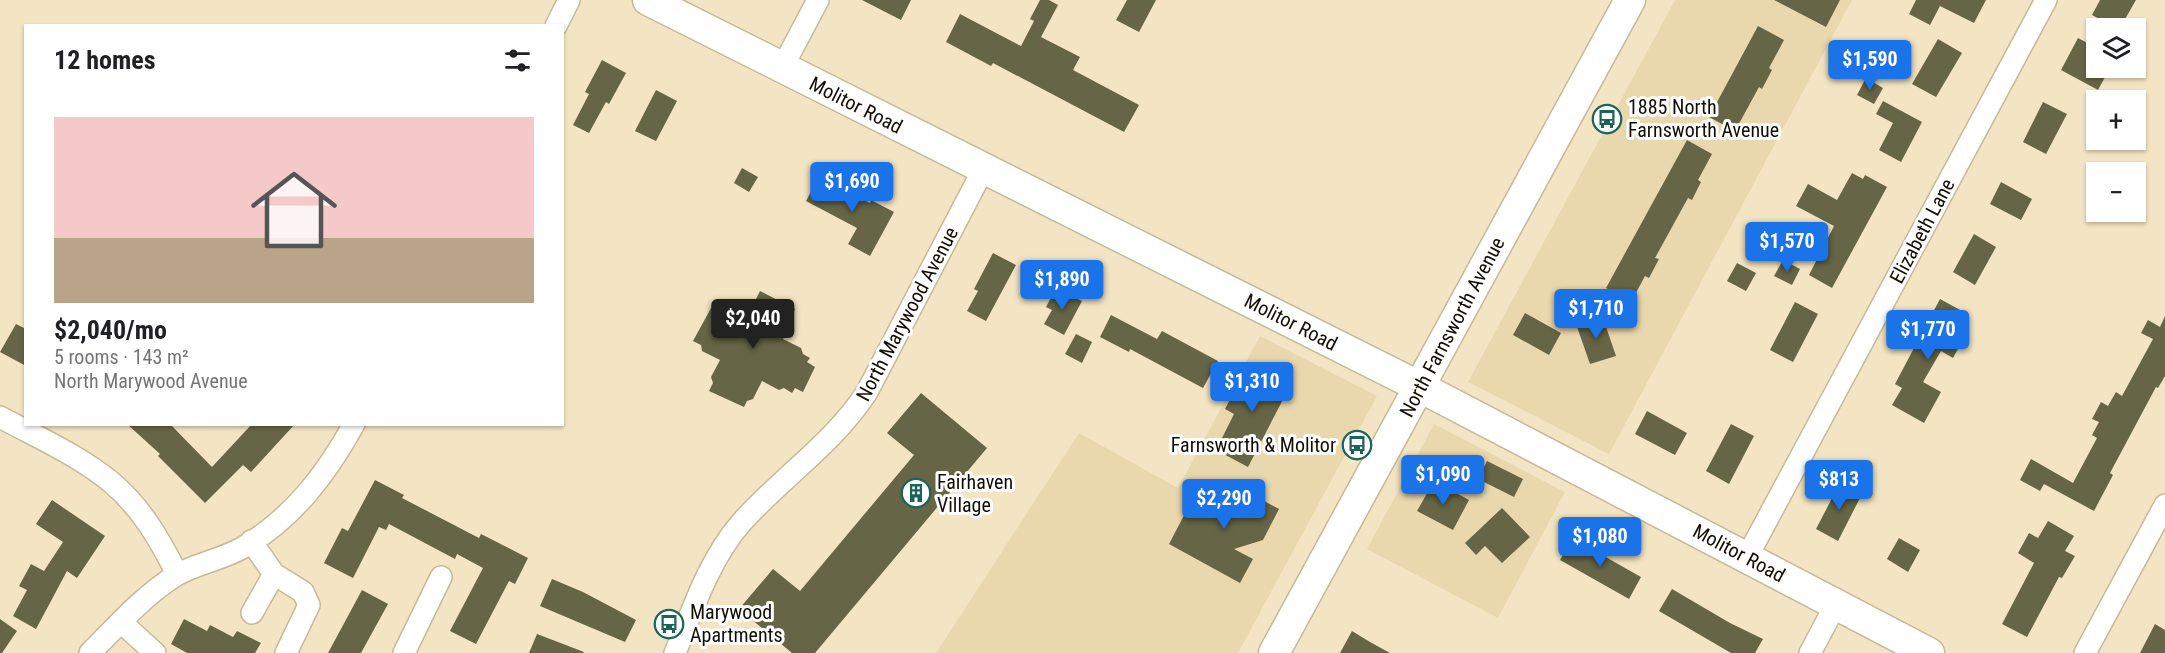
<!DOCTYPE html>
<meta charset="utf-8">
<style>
body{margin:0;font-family:"Roboto Condensed",sans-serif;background:#f6f6f6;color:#202124;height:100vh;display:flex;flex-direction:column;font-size:22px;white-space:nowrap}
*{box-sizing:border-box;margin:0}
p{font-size:20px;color:#757577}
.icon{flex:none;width:33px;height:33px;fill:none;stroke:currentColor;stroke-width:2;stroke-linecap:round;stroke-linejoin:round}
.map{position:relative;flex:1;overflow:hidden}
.side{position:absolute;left:24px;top:24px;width:540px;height:402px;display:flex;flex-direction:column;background:#fff;border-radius:0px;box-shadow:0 2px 4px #0004}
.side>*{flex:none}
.controls{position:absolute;left:2086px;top:18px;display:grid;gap:12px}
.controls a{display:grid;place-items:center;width:60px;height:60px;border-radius:0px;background:#fff;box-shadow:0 2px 4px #0004;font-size:30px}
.price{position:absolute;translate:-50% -51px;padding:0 14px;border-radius:6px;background:#1a73e8;color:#fff;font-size:20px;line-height:39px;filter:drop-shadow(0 2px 3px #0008)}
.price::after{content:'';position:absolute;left:50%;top:36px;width:18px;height:14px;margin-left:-9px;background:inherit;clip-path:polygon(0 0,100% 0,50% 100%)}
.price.on{background:#222;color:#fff}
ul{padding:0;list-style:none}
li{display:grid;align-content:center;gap:12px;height:318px;padding:0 30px}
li+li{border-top:2px solid #e0e0e0}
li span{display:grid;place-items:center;height:186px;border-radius:0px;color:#555}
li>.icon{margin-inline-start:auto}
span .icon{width:108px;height:108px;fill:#fffc;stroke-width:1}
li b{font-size:26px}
h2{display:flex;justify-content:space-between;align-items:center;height:72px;padding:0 30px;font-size:26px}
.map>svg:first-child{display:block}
.built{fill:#e9d8ae}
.building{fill:#666545}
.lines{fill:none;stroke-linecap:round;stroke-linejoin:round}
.street-casing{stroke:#c7b998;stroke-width:24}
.secondary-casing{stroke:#c7b998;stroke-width:33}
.street{stroke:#fff;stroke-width:21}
.secondary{stroke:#fff;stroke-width:30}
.labels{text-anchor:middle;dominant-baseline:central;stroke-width:6;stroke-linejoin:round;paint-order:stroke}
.street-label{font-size:20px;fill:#120d03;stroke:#fff}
.poi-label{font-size:20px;fill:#120d03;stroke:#fff;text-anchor:start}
</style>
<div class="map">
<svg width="2165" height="653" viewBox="0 0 2165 653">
<rect width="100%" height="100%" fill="#f3e5c3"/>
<path class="built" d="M 1675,0 L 1852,0 L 1609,454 L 1468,382 Z
M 1260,336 L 1377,396 L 1238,653 L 936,653 L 1079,433 L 1178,488 Z
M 1434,424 L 1565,492 L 1498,618 L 1367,549 Z"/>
<path class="building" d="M 862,0 L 911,0 L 901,20 Z
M 1040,0 L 1049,0 L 1058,5 L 1041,37 L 1080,57 L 1073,70 L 1139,105 L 1124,132 L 993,63 L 991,66 L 946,42 L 960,14 L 1021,46 L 1034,21 L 1030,19 Z
M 1127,0 L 1156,0 L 1139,32 L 1116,20 Z
M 1774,0 L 1840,0 L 1826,27 Z
M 1916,0 L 1986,0 L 1974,23 L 1940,6 L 1930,25 L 1909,14 Z
M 2100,0 L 2136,0 L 2120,28 L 2116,28 L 2092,15 Z
M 1758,26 L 1784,40 L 1769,68 L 1772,70 L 1762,89 L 1759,87 L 1735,131 L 1709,117 Z
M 2078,38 L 2097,48 L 2097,68 L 2110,68 L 2098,90 L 2061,70 Z
M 1938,39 L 1962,53 L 1936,97 L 1912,84 Z
M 602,60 L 626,73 L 609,104 L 606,102 L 589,133 L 573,125 L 589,94 L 585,92 Z
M 1866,78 L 1883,88 L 1874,104 L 1857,95 Z
M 656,90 L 677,101 L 656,141 L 635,131 Z
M 1883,101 L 1922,122 L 1901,162 L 1879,150 L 1893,123 L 1876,114 Z
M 2043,102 L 2067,114 L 2046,154 L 2023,142 Z
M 1687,140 L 1712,154 L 1698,180 L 1701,182 L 1692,200 L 1688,198 L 1655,258 L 1659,259 L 1649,278 L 1645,276 L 1631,302 L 1606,288 Z
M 742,168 L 758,177 L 749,192 L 734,183 Z
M 821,173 L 834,179 L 832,183 L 870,203 L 871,200 L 894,212 L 870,256 L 848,244 L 857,228 L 806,201 Z
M 1852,173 L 1863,179 L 1865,175 L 1887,187 L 1832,288 L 1809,275 L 1834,226 L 1796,206 L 1808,184 L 1837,200 Z
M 2001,182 L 2032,199 L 2021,220 L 1990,204 Z
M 1974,234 L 1996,247 L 1975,285 L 1953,272 Z
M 993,253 L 1016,265 L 986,321 L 967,311 L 978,291 L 974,289 Z
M 1783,260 L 1800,269 L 1792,285 L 1774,276 Z
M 1737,263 L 1756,273 L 1746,291 L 1727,281 Z
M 1056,288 L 1082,301 L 1064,335 L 1044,324 L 1052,310 L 1046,307 Z
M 760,291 L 795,309 L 791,316 L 793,321 L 783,339 L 801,348 L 803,354 L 810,358 L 807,362 L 815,367 L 803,392 L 795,388 L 792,393 L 784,388 L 779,390 L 762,381 L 753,399 L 747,401 L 744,407 L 709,391 L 713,383 L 711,377 L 720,360 L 702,351 L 701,345 L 693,341 L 711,308 L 718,311 L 724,309 L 741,318 L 750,300 L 756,299 Z
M 1940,299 L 1962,311 L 1954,327 L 1966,334 L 1953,358 L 1941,351 L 1923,382 L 1941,392 L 1924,423 L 1892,405 L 1902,388 L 1895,384 Z
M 1795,302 L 1818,314 L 1793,362 L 1770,350 Z
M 1525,313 L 1561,333 L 1549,355 L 1513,335 Z
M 1111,315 L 1157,339 L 1162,331 L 1218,361 L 1203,388 L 1130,349 L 1129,352 L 1100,337 Z
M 1602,315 L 1616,356 L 1590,364 L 1576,324 Z
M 2165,316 L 2165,376 L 2158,388 L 2156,387 L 2110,473 L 2113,475 L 2094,511 L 2044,484 L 2040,491 L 2020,480 L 2031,459 L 2073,483 L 2097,438 L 2092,435 L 2099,422 L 2092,419 L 2101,402 L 2108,406 L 2116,392 L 2122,396 L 2153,339 L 2141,333 L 2148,320 L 2160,327 Z
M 16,324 L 26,329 L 26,366 L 0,352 Z
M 1076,334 L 1092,342 L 1082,363 L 1065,354 Z
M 1249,363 L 1291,384 L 1248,467 L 1216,450 L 1234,414 L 1225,409 Z
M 921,393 L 987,448 L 815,653 L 792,653 L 739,609 L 773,569 L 800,591 L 914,455 L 887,433 Z
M 1647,411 L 1687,433 L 1675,455 L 1635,434 Z
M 127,424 L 170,424 L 212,467 L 252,424 L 295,424 L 251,472 L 243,465 L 205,503 L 158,456 L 160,454 Z
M 1731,424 L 1754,436 L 1729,484 L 1706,471 Z
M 1487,461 L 1523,479 L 1514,497 L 1478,479 Z
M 375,480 L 404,495 L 402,498 L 479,538 L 481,534 L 528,558 L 515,584 L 509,581 L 476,644 L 450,631 L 483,568 L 457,554 L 455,559 L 389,524 L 386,530 L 379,527 L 353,578 L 324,563 L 342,528 L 348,531 Z
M 1434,481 L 1469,500 L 1453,530 L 1417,511 Z
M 1841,481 L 1863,492 L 1838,541 L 1816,529 Z
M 1240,488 L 1279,509 L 1263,540 L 1234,549 L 1253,559 L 1240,583 L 1169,544 L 1191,502 Z
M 52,500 L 105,536 L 77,578 L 67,571 L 36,629 L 13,616 L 27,590 L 19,586 L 31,564 L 44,571 L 63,542 L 36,524 Z
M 1502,508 L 1530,537 L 1502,563 L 1485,546 L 1476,555 L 1465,543 Z
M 2048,521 L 2074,536 L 2065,551 L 2075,556 L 2062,578 L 2059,577 L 2027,637 L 2002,624 L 2034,563 L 2018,553 L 2029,533 L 2038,538 Z
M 1572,538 L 1641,577 L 1629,599 L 1560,560 Z
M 1899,538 L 1920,550 L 1908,572 L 1887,559 Z
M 552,579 L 583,592 L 636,620 L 625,642 L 540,606 Z
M 1672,589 L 1730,623 L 1763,639 L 1755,653 L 1731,653 L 1659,611 Z
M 362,590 L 388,604 L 361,653 L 328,653 Z
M 0,619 L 17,631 L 2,653 L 0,653 Z
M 184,619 L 207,631 L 210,625 L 233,637 L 237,631 L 261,643 L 255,653 L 187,653 L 171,644 Z
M 2155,624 L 2165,630 L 2165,653 L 2140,653 Z
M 1352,631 L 1370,642 L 1390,653 L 1340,653 Z
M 537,634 L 584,652 L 583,653 L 529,653 Z"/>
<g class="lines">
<g class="street-casing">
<path id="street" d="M 556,26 L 569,0
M 782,68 L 818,0
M 0,417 C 37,437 78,455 111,482 C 141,507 160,540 177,574
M 251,541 L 274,574 L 303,592 L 309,605 L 286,653
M 1747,557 L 2046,0
M 252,613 L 274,574
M 121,622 L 155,653
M 90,653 C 117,626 142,597 175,576 C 194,564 221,560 242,548 C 292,519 326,475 354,424
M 404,653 L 441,577
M 675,653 C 693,609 709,560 741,523 C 782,477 833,444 867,392 L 984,168
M 1810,653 L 1836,604
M 2085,653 L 2165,505"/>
</g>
<g class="secondary-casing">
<path id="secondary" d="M 648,0 L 1420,387 L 1929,653
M 1274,653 L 1630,0"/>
</g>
<use href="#street" class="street"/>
<use href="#secondary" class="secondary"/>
</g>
<defs>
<g id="bus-ring" transform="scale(1.5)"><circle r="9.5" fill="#fff" stroke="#1c6458" stroke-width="1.5"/><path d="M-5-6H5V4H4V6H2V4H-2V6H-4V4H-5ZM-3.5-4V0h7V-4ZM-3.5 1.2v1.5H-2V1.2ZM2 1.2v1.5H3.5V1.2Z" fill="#1c6458"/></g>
<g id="building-ring" transform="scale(1.5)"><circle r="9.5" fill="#fff" stroke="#1c6458" stroke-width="1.5"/><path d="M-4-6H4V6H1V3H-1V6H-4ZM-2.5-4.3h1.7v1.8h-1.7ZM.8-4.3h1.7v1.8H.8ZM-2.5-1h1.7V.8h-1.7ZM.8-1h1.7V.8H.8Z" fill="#1c6458"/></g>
</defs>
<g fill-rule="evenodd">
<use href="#bus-ring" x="1607" y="119"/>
<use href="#bus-ring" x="1357" y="445"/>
<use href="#building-ring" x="916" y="493"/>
<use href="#bus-ring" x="669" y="624"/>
</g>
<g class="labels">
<g class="street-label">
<text transform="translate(856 105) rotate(27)">Molitor Road</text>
<text transform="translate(1922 231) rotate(-62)">Elizabeth Lane</text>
<text transform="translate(907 314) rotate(-62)">North Marywood Avenue</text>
<text transform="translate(1291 322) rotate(27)">Molitor Road</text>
<text transform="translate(1452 327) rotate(-62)">North Farnsworth Avenue</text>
<text transform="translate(1739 553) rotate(28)">Molitor Road</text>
</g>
<g class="poi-label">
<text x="1628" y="107">1885 North<tspan x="1628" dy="23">Farnsworth Avenue</tspan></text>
<text x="1336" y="445" text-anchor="end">Farnsworth &amp; Molitor</text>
<text x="937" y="482">Fairhaven<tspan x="937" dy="23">Village</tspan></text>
<text x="690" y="612">Marywood<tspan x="690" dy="23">Apartments</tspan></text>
</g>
</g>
</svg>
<div class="controls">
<a><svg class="icon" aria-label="layers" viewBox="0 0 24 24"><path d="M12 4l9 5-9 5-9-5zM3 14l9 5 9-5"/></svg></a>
<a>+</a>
<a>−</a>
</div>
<b class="price" style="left:1870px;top:91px">$1,590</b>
<b class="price" style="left:852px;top:213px">$1,690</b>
<b class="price" style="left:1787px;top:273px">$1,570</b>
<b class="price" style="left:1062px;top:311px">$1,890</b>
<b class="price" style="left:1596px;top:340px">$1,710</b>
<b class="price on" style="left:753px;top:350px">$2,040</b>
<b class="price" style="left:1928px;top:361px">$1,770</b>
<b class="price" style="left:1252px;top:413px">$1,310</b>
<b class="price" style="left:1443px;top:506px">$1,090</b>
<b class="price" style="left:1839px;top:511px">$813</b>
<b class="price" style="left:1224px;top:530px">$2,290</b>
<b class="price" style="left:1600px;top:568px">$1,080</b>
<section class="side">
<h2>12 homes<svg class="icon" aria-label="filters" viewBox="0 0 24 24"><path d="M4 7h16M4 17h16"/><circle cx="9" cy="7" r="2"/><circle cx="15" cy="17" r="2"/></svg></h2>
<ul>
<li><span style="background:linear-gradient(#f6c9c9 65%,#b9a48a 0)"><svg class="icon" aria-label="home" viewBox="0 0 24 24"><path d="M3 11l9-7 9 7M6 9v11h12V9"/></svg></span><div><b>$2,040/mo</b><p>5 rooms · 143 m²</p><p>North Marywood Avenue</p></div></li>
</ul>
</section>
</div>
